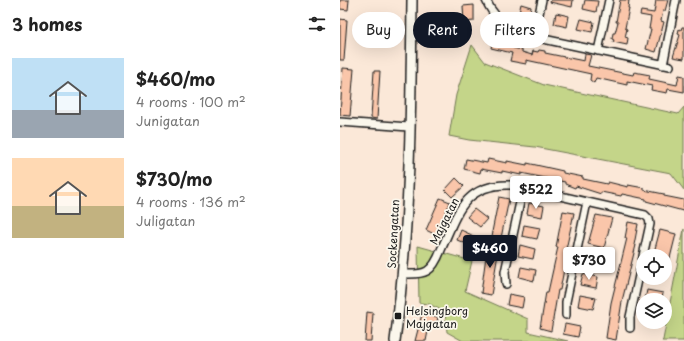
<!DOCTYPE html>
<meta charset="utf-8">
<style>
body{margin:0;font-family:"Playpen Sans",sans-serif;background:#f6f6f6;color:#222;height:100vh;display:flex;flex-direction:column;font-size:15px;white-space:nowrap}
*{box-sizing:border-box;margin:0}
p{font-size:13px;color:#767676}
.icon{flex:none;width:22px;height:22px;fill:none;stroke:currentColor;stroke-width:2;stroke-linecap:round;stroke-linejoin:round}
.map{position:relative;flex:1;overflow:hidden}
.side{display:flex;flex-direction:column;background:#fff;width:340px}
.side>*{flex:none}
.banner{position:absolute;left:12px;top:12px;width:272px;height:36px;display:flex;gap:8px}
.tools{position:absolute;left:296px;top:249px;display:grid;gap:8px}
.tools a{display:grid;place-items:center;width:36px;height:36px;border-radius:50%;background:#fff;box-shadow:0 4px 16px #0002;font-size:20px}
.price{position:absolute;translate:-50% -34px;padding:0 9px;border-radius:4px;background:#fff;color:#222;font-size:13px;line-height:26px;filter:drop-shadow(0 1px 2px #0008)}
.price::after{content:'';position:absolute;left:50%;top:24px;width:12px;height:9px;margin-left:-6px;background:inherit;clip-path:polygon(0 0,100% 0,50% 100%)}
.price.selected{background:#111827;color:#fff}
ul{padding:0;list-style:none}
li{display:flex;align-items:center;gap:12px;height:100px;padding:0 12px}
li span{display:grid;place-items:center;flex:none;width:112px;height:80px;border-radius:0px;color:#555}
li>.icon{margin-inline-start:auto}
span .icon{width:48px;height:48px;fill:#fffc;stroke-width:1}
li b{font-size:17px}
h2{display:flex;justify-content:space-between;align-items:center;height:48px;padding:0 12px;font-size:17px}
.pill{padding:0 14px;border-radius:18px;background:#fff;box-shadow:0 4px 16px #0002;font-size:14px;line-height:36px}
.pill.selected{background:#111827;color:#fff}
main{display:flex;flex:1;min-height:0}
.map>svg:first-child{display:block}
.green{fill:#c4d589;stroke:#707852}
.building{fill:#fac6aa;stroke:#1c1c1c}
.lines{fill:none;stroke-linecap:round;stroke-linejoin:round}
.street-casing{stroke:#1c1c1c;stroke-width:10}
.secondary-casing{stroke:#1c1c1c;stroke-width:12}
.street{stroke:#fbf7ec;stroke-width:7}
.secondary{stroke:#fbf7ec;stroke-width:9}
.poi-dot{fill:#1c1c1c;stroke:#fbf7ec;stroke-width:1.5}
.labels{text-anchor:middle;dominant-baseline:central;stroke-width:3.5;stroke-linejoin:round;paint-order:stroke}
.street-label{font-size:11px;fill:#1c1c1c;stroke:#fbf7ec}
.poi-label{font-size:11px;fill:#1c1c1c;stroke:#fbf7ec;text-anchor:start}
</style>
<main>
<section class="side">
<h2>3 homes<svg class="icon" aria-label="filters" viewBox="0 0 24 24"><path d="M4 7h16M4 17h16"/><circle cx="9" cy="7" r="2"/><circle cx="15" cy="17" r="2"/></svg></h2>
<ul>
<li><span style="background:linear-gradient(#bfe0f5 65%,#9aa5b1 0)"><svg class="icon" aria-label="home" viewBox="0 0 24 24"><path d="M3 11l9-7 9 7M6 9v11h12V9"/></svg></span><div><b>$460/mo</b><p>4 rooms · 100 m²</p><p>Junigatan</p></div></li>
<li><span style="background:linear-gradient(#ffd9b3 60%,#c2b280 0)"><svg class="icon" aria-label="home" viewBox="0 0 24 24"><path d="M3 11l9-7 9 7M6 9v11h12V9"/></svg></span><div><b>$730/mo</b><p>4 rooms · 136 m²</p><p>Juligatan</p></div></li>
</ul>
</section>
<div class="map">
<svg width="344" height="341" viewBox="0 0 344 341">
<rect width="100%" height="100%" fill="#fbe8d8"/>
<filter id="ink" filterUnits="userSpaceOnUse"><feTurbulence type="fractalNoise" baseFrequency=".025" numOctaves="2"/><feDisplacementMap in="SourceGraphic" scale="8" xChannelSelector="R" yChannelSelector="G"/><feConvolveMatrix kernelMatrix="1 2 1 2 8 2 1 2 1" color-interpolation-filters="sRGB"/></filter>
<g filter="url(#ink)">
<path class="green" d="M 132,45 L 145,62 L 204,85 L 338,114 L 344,107 L 344,190 L 331,173 L 195,147 L 129,140 L 109,136 L 116,95 Z
M 344,229 L 344,341 L 322,341 L 323,340 Z
M 78,246 L 132,261 L 125,291 L 188,319 L 188,332 L 228,341 L 123,341 L 107,332 L 105,312 L 89,304 L 79,303 Z"/>
<path class="building" d="M 0,0 L 9,0 L 8,10 L 0,9 Z
M 211,0 L 233,0 L 232,7 L 210,2 Z
M 245,0 L 258,1 L 256,12 L 243,9 Z
M 280,0 L 289,0 L 288,8 L 289,8 L 285,28 L 287,29 L 285,37 L 288,38 L 287,45 L 273,42 L 274,40 L 272,39 L 273,33 L 275,33 L 278,22 L 276,22 Z
M 316,0 L 328,0 L 325,11 L 323,11 L 321,21 L 324,22 L 316,52 L 306,49 L 311,29 L 309,29 L 311,17 L 300,15 L 301,11 L 314,13 Z
M 181,4 L 191,7 L 189,20 L 178,17 Z
M 134,5 L 134,21 L 124,22 L 123,6 Z
M 216,13 L 229,16 L 227,27 L 214,24 Z
M 0,19 L 7,20 L 4,60 L 0,60 Z
M 241,19 L 254,22 L 252,32 L 238,29 Z
M 342,27 L 344,27 L 344,59 L 333,57 L 340,35 L 338,34 L 339,29 L 341,30 Z
M 154,34 L 175,39 L 173,48 L 182,50 L 182,52 L 192,55 L 193,51 L 198,52 L 199,50 L 205,51 L 205,53 L 244,61 L 245,54 L 251,55 L 248,66 L 293,75 L 294,72 L 310,75 L 309,79 L 337,85 L 339,75 L 344,76 L 344,92 L 328,89 L 327,93 L 311,90 L 312,86 L 287,81 L 287,85 L 256,78 L 254,83 L 250,80 L 251,74 L 186,60 L 186,64 L 170,61 L 172,53 L 151,48 Z
M 3,68 L 14,69 L 10,116 L 0,115 Z
M 34,71 L 40,71 L 37,119 L 31,118 Z
M 126,159 L 147,163 L 148,159 L 167,163 L 167,161 L 187,165 L 187,163 L 223,171 L 223,173 L 243,177 L 243,179 L 267,184 L 268,182 L 288,187 L 288,185 L 304,188 L 304,190 L 324,194 L 324,196 L 344,200 L 343,211 L 306,201 L 306,199 L 282,194 L 281,196 L 261,192 L 261,194 L 236,186 L 235,188 L 225,184 L 225,182 L 181,173 L 181,175 L 162,171 L 162,173 L 141,169 L 140,173 L 124,169 Z
M 116,178 L 124,186 L 112,197 L 105,190 Z
M 159,197 L 169,199 L 160,243 L 152,237 L 153,232 L 152,232 Z
M 100,198 L 110,202 L 96,235 L 86,230 Z
M 189,203 L 204,206 L 202,217 L 187,214 Z
M 134,209 L 147,219 L 140,227 L 127,217 Z
M 223,211 L 234,213 L 225,254 L 227,254 L 220,290 L 218,290 L 211,331 L 200,328 L 206,292 L 208,292 L 218,247 L 216,247 Z
M 256,215 L 272,218 L 264,248 L 248,244 Z
M 288,222 L 298,224 L 294,245 L 296,245 L 282,301 L 276,340 L 266,338 L 271,303 L 287,238 L 285,238 Z
M 184,225 L 200,228 L 197,239 L 182,236 Z
M 121,230 L 136,237 L 132,246 L 117,240 Z
M 320,230 L 336,234 L 327,270 L 325,270 L 325,256 L 313,256 Z
M 151,243 L 161,248 L 160,254 L 158,254 L 151,295 L 141,293 L 146,256 L 148,257 Z
M 180,245 L 195,249 L 193,259 L 178,256 Z
M 245,254 L 261,257 L 259,267 L 243,264 Z
M 181,267 L 196,270 L 194,281 L 179,277 Z
M 243,274 L 258,277 L 256,288 L 240,285 Z
M 307,290 L 323,293 L 322,300 L 305,300 Z
M 169,294 L 184,297 L 182,308 L 167,305 Z
M 240,295 L 256,298 L 253,309 L 238,306 Z
M 27,312 L 33,313 L 31,341 L 25,341 Z
M 82,314 L 98,317 L 96,328 L 89,326 L 86,341 L 75,341 Z
M 225,324 L 240,327 L 238,337 L 223,334 Z"/>
<g class="lines">
<g class="street-casing">
<path id="street" d="M 146,0 C 155,21 172,32 194,37 L 330,66
M 194,37 L 202,0
M 258,51 L 269,0
M 323,65 L 336,0
M 0,122 L 69,127
M 63,274 C 71,274 80,275 87,271 C 94,267 98,258 101,250 C 117,214 124,183 171,185 L 305,215 L 309,219 L 310,224 L 303,256
M 166,284 L 165,272 L 183,188
M 226,315 L 226,302 L 247,202
M 290,328 L 290,317 L 303,257"/>
</g>
<g class="secondary-casing">
<path id="secondary" d="M 55,341 C 70,228 71,114 72,0"/>
</g>
<use href="#street" class="street"/>
<use href="#secondary" class="secondary"/>
</g>
</g>
<rect class="poi-dot" x="54" y="312" width="8" height="8" rx="2"/>
<g class="labels">
<g class="street-label">
<text transform="translate(104 221) rotate(-63)">Majgatan</text>
<text transform="translate(53 234) rotate(-87)">Sockengatan</text>
</g>
<g class="poi-label">
<text x="66" y="310">Helsingborg<tspan x="66" dy="13">Majgatan</tspan></text>
</g>
</g>
</svg>
<div class="tools">
<a><svg class="icon" aria-label="locate" viewBox="0 0 24 24"><circle cx="12" cy="12" r="6"/><path d="M12 2v4M12 18v4M2 12h4M18 12h4"/></svg></a>
<a><svg class="icon" aria-label="layers" viewBox="0 0 24 24"><path d="M12 4l9 5-9 5-9-5zM3 14l9 5 9-5"/></svg></a>
</div>
<b class="price" style="left:196px;top:210px">$522</b>
<b class="price selected" style="left:150px;top:269px">$460</b>
<b class="price" style="left:249px;top:281px">$730</b>
<div class="banner">
<a class="pill">Buy</a>
<a class="pill selected">Rent</a>
<a class="pill">Filters</a>
</div>
</div>
</main>
